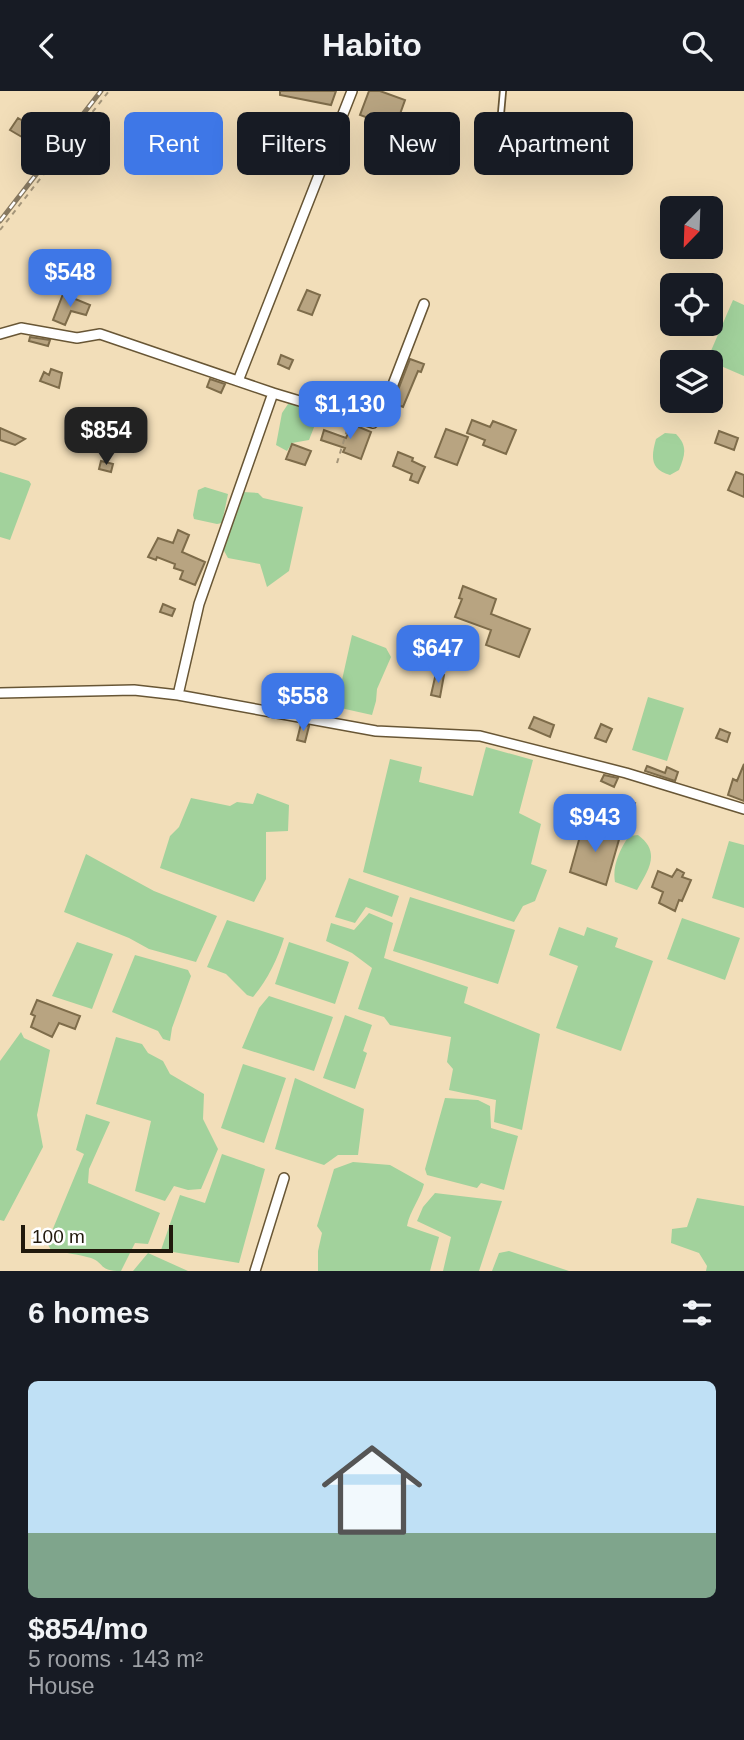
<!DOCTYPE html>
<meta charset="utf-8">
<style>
body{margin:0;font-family:Arial,sans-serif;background:#242831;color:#f1f3f6;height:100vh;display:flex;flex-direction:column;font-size:26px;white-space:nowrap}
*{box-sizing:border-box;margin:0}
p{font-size:23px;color:#9ea1a6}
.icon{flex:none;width:38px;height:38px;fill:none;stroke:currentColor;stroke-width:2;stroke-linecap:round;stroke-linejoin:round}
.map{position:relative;height:1180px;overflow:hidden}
.panel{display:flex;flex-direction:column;background:#171b24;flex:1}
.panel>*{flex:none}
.guide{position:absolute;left:21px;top:21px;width:704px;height:63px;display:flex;gap:14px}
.needle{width:46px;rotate:203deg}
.buttons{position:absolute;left:660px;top:105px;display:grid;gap:14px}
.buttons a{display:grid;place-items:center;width:63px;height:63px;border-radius:10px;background:#171b24;box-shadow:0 7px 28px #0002;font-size:35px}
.scale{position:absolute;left:21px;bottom:18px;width:152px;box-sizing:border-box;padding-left:7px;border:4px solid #21190c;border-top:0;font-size:19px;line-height:24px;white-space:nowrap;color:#21190c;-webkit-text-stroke:5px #fff;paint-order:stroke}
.price{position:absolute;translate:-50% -60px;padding:0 16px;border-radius:14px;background:#3e77e7;color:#fff;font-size:23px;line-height:46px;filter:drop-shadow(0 2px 4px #0008)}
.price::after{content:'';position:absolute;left:50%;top:42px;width:21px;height:16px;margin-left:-10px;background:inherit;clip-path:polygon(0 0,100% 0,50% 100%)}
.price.selected{background:#222;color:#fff}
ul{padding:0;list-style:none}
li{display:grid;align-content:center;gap:14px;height:371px;padding:0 28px}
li+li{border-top:2px solid #363941}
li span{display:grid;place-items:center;height:217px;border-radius:10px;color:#555}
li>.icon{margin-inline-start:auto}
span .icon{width:126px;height:126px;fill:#fffc;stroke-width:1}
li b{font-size:30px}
h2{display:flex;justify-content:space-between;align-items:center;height:84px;padding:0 28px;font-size:30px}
.tag{padding:0 24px;border-radius:10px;background:#171b24;box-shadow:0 7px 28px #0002;font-size:24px;line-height:63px}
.tag.selected{background:#3e77e7;color:#fff}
header{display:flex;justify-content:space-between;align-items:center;height:91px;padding:0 28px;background:#171b24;font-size:32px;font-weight:600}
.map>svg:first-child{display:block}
.water{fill:#a2d29c}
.building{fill:#b8a481;stroke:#7e6c4a;stroke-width:2}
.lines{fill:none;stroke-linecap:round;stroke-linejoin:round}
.lane-casing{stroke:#685635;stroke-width:8}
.street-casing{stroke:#685635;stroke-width:12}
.path{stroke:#a49579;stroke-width:2;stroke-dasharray:5 5;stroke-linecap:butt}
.lane{stroke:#fff;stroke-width:4.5}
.street{stroke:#fff;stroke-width:9}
.rail-casing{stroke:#867860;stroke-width:5}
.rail{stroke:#fff;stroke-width:2.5;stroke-dasharray:8;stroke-linecap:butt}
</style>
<header><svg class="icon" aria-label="back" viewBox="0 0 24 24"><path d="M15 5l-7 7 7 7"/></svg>Habito<svg class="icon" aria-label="search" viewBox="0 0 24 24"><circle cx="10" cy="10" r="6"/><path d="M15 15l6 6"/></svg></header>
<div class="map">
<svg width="744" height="1180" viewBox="0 0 744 1180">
<rect width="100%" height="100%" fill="#f2deb9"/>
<path class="water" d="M 733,209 L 744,214 L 744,285 L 707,269 Z
M 290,310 L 320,321 L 309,349 L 292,352 L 287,360 L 276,354 L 282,322 Z
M 665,342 L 676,343 C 688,355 685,364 679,379 L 670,384 C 650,378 651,366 656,348 Z
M 0,381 L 29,390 L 31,393 L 10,449 L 0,446 Z
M 205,396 L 228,403 L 222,432 L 217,433 L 194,428 L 193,424 L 198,399 Z
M 243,401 L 258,402 L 263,407 L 303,416 L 289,480 L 267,496 L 260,473 L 228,467 L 223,458 Z
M 352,544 L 386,557 L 391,566 L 377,598 L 376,610 L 372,624 L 336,616 Z
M 648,606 L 684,617 L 667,670 L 632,659 Z
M 486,656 L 533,669 L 519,722 L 541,733 L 531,773 L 547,779 L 535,810 L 523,815 L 514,831 L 363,781 L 390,668 L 422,676 L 419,691 L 473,705 Z
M 257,702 L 289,714 L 288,740 L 266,741 L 266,788 L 254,811 L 160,777 L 170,745 L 179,736 L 191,707 L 230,715 L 237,711 L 253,713 Z
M 638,744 C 661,761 649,778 637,799 L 615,791 C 612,775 620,758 629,745 Z
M 729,750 L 744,754 L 744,817 L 712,807 Z
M 86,763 L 154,800 L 217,825 L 196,871 L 149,858 L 129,847 L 64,821 Z
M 349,787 L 399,805 L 392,826 L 366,816 L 355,832 L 335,826 Z
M 410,806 L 515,839 L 498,893 L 393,860 Z
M 369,822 L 393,832 L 384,867 L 468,896 L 464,912 L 540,943 L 522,1039 L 494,1031 L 496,1009 L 449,999 L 453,978 L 447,971 L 451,946 L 390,934 L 384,926 L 358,918 L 372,877 L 352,862 L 326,850 L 331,832 L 354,839 Z
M 682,827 L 740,847 L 725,889 L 667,868 Z
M 227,829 L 284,847 C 278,867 267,890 253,906 L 247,904 L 226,883 L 207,876 Z
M 559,836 L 584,845 L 587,836 L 618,847 L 615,856 L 653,870 L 621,960 L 556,937 L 578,875 L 549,864 Z
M 77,851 L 113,863 L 92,918 L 52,905 Z
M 289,851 L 349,871 L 335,913 L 275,893 Z
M 135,864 L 188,879 L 191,885 L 172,937 L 170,950 L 163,948 L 158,940 L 112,921 Z
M 269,905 L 333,926 L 314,980 L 242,957 L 259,917 Z
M 345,924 L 372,934 L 363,960 L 367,962 L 355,998 L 323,987 Z
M 21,941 L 24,947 L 50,959 L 37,1024 L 43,1056 L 4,1130 L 0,1129 L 0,970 Z
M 116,946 L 142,953 L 148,962 L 163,970 L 170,983 L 204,1003 L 203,1028 L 218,1058 L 201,1098 L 188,1099 L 174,1095 L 165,1110 L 135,1100 L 151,1030 L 96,1013 Z
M 243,973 L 286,987 L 264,1052 L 221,1037 Z
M 295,987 L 364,1018 L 358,1064 L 338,1064 L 324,1074 L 275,1058 Z
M 445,1007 L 478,1009 L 490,1015 L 491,1037 L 518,1045 L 504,1099 L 481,1092 L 477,1097 L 427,1084 L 425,1078 Z
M 86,1023 L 110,1031 L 89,1078 L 88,1092 L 160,1122 L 148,1153 L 135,1152 L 121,1180 C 98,1180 105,1172 91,1167 C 78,1163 64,1162 51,1159 L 47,1152 L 84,1063 L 76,1059 Z
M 222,1063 L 265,1078 L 239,1172 L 161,1159 L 180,1104 L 205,1112 Z
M 353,1071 L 390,1074 L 424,1093 C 420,1109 410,1119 407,1135 L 439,1146 L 430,1180 L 318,1180 L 318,1160 L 322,1142 L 317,1135 L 334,1078 Z
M 435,1102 L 502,1110 L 479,1180 L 443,1180 L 451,1146 L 417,1130 L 423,1116 Z
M 697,1107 L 744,1115 L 744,1180 L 706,1180 L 707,1175 L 699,1162 L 671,1152 L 672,1138 L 687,1136 Z
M 509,1160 L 569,1180 L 492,1180 L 499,1162 Z
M 148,1162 L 188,1180 L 133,1180 Z"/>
<path class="building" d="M 280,0 L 336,0 L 331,14 L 280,4 Z
M 369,0 L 380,0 L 405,9 L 395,37 L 360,24 Z
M 18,27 L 35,37 L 27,49 L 10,39 Z
M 307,199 L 320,204 L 312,224 L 298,219 Z
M 63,203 L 90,214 L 86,224 L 71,220 L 65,234 L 53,229 Z
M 30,246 L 50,249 L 48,255 L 29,250 Z
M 281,264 L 293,269 L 289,278 L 278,273 Z
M 410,268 L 424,273 L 421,281 L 418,280 L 403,316 L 393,312 Z
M 51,278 L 62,282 L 59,297 L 40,290 L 44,281 L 49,284 Z
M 210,288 L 225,293 L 221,302 L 207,296 Z
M 472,329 L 490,336 L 493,330 L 516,339 L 506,363 L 483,354 L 485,349 L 467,342 Z
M 352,333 L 371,341 L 361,368 L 343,361 L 345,357 L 321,349 L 324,339 L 346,347 Z
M 0,337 L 25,348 L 15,354 L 0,349 Z
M 446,338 L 468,346 L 457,374 L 435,366 Z
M 719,340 L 738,347 L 734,359 L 715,352 Z
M 292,353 L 311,360 L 305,374 L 286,368 Z
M 398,361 L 413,367 L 412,370 L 425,376 L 418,392 L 410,389 L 412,383 L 393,375 Z
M 101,370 L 113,373 L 111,381 L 99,378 Z
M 736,381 L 744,384 L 744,406 L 728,399 Z
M 178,439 L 189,444 L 182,461 L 205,471 L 195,494 L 180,488 L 183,480 L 174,477 L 175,473 L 157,466 L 156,469 L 148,466 L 158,447 L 173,452 Z
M 463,495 L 496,508 L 491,523 L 530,538 L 519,566 L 486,554 L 491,539 L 455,526 L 462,508 L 459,507 Z
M 163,513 L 175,518 L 172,525 L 160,521 Z
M 436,582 L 444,584 L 440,606 L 431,604 Z
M 534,626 L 554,634 L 550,646 L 529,637 Z
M 301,633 L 309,635 L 305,651 L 297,649 Z
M 601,633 L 612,638 L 606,651 L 595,647 Z
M 720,638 L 730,642 L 727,651 L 716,647 Z
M 744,673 L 744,710 L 728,704 L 733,688 L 737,690 Z
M 647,675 L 665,682 L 667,676 L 678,681 L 675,690 L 645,680 Z
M 604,684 L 618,687 L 614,696 L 601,690 Z
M 618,706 L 635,712 L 630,726 L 613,720 Z
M 584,731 L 620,745 L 606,794 L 570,781 Z
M 677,778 L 684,782 L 682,786 L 691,789 L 682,810 L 679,809 L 675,820 L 659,812 L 663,801 L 652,796 L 658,780 L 672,786 Z
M 37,909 L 80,925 L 75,938 L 59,932 L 52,946 L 31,936 L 35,925 L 31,923 Z"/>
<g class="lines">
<g class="lane-casing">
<path id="lane" d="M 497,67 L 503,0"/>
</g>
<g class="street-casing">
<path id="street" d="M 0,243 L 21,237 L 77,247 L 100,243 L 273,302
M 238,290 L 352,0
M 0,602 L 134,599 L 178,604 L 376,640 L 480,645 L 626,682 L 744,718
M 178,604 L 199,513 L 273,302 L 373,332 L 382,322 L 424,213
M 255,1180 L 284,1087"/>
</g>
<path class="path" d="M 0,139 L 109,0
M 337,372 L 348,336"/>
<use href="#lane" class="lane"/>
<use href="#street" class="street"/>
<g class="rail-casing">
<path id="rail" d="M 0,130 L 101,0"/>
</g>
<use href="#rail" class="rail"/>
</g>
</svg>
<div class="buttons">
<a><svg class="needle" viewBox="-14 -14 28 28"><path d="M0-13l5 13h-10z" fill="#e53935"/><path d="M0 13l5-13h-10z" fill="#9ea1a6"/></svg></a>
<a><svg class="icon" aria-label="locate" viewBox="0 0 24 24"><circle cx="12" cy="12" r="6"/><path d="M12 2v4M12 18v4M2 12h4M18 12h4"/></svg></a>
<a><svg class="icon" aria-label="layers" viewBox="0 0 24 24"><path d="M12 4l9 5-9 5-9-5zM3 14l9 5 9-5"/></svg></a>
</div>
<div class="scale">100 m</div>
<b class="price" style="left:70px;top:218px">$548</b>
<b class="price" style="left:350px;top:350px">$1,130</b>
<b class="price selected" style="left:106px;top:376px">$854</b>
<b class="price" style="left:438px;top:594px">$647</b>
<b class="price" style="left:303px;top:642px">$558</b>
<b class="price" style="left:595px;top:763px">$943</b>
<div class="guide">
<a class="tag">Buy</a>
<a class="tag selected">Rent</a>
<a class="tag">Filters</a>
<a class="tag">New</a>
<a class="tag">Apartment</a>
</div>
</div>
<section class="panel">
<h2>6 homes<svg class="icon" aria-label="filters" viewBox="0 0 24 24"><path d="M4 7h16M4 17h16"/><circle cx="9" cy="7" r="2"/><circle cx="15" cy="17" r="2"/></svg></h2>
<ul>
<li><span style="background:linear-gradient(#bfe0f5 70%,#7fa58c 0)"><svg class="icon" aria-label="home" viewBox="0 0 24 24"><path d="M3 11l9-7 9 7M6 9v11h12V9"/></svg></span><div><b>$854/mo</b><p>5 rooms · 143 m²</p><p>House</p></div></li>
</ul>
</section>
